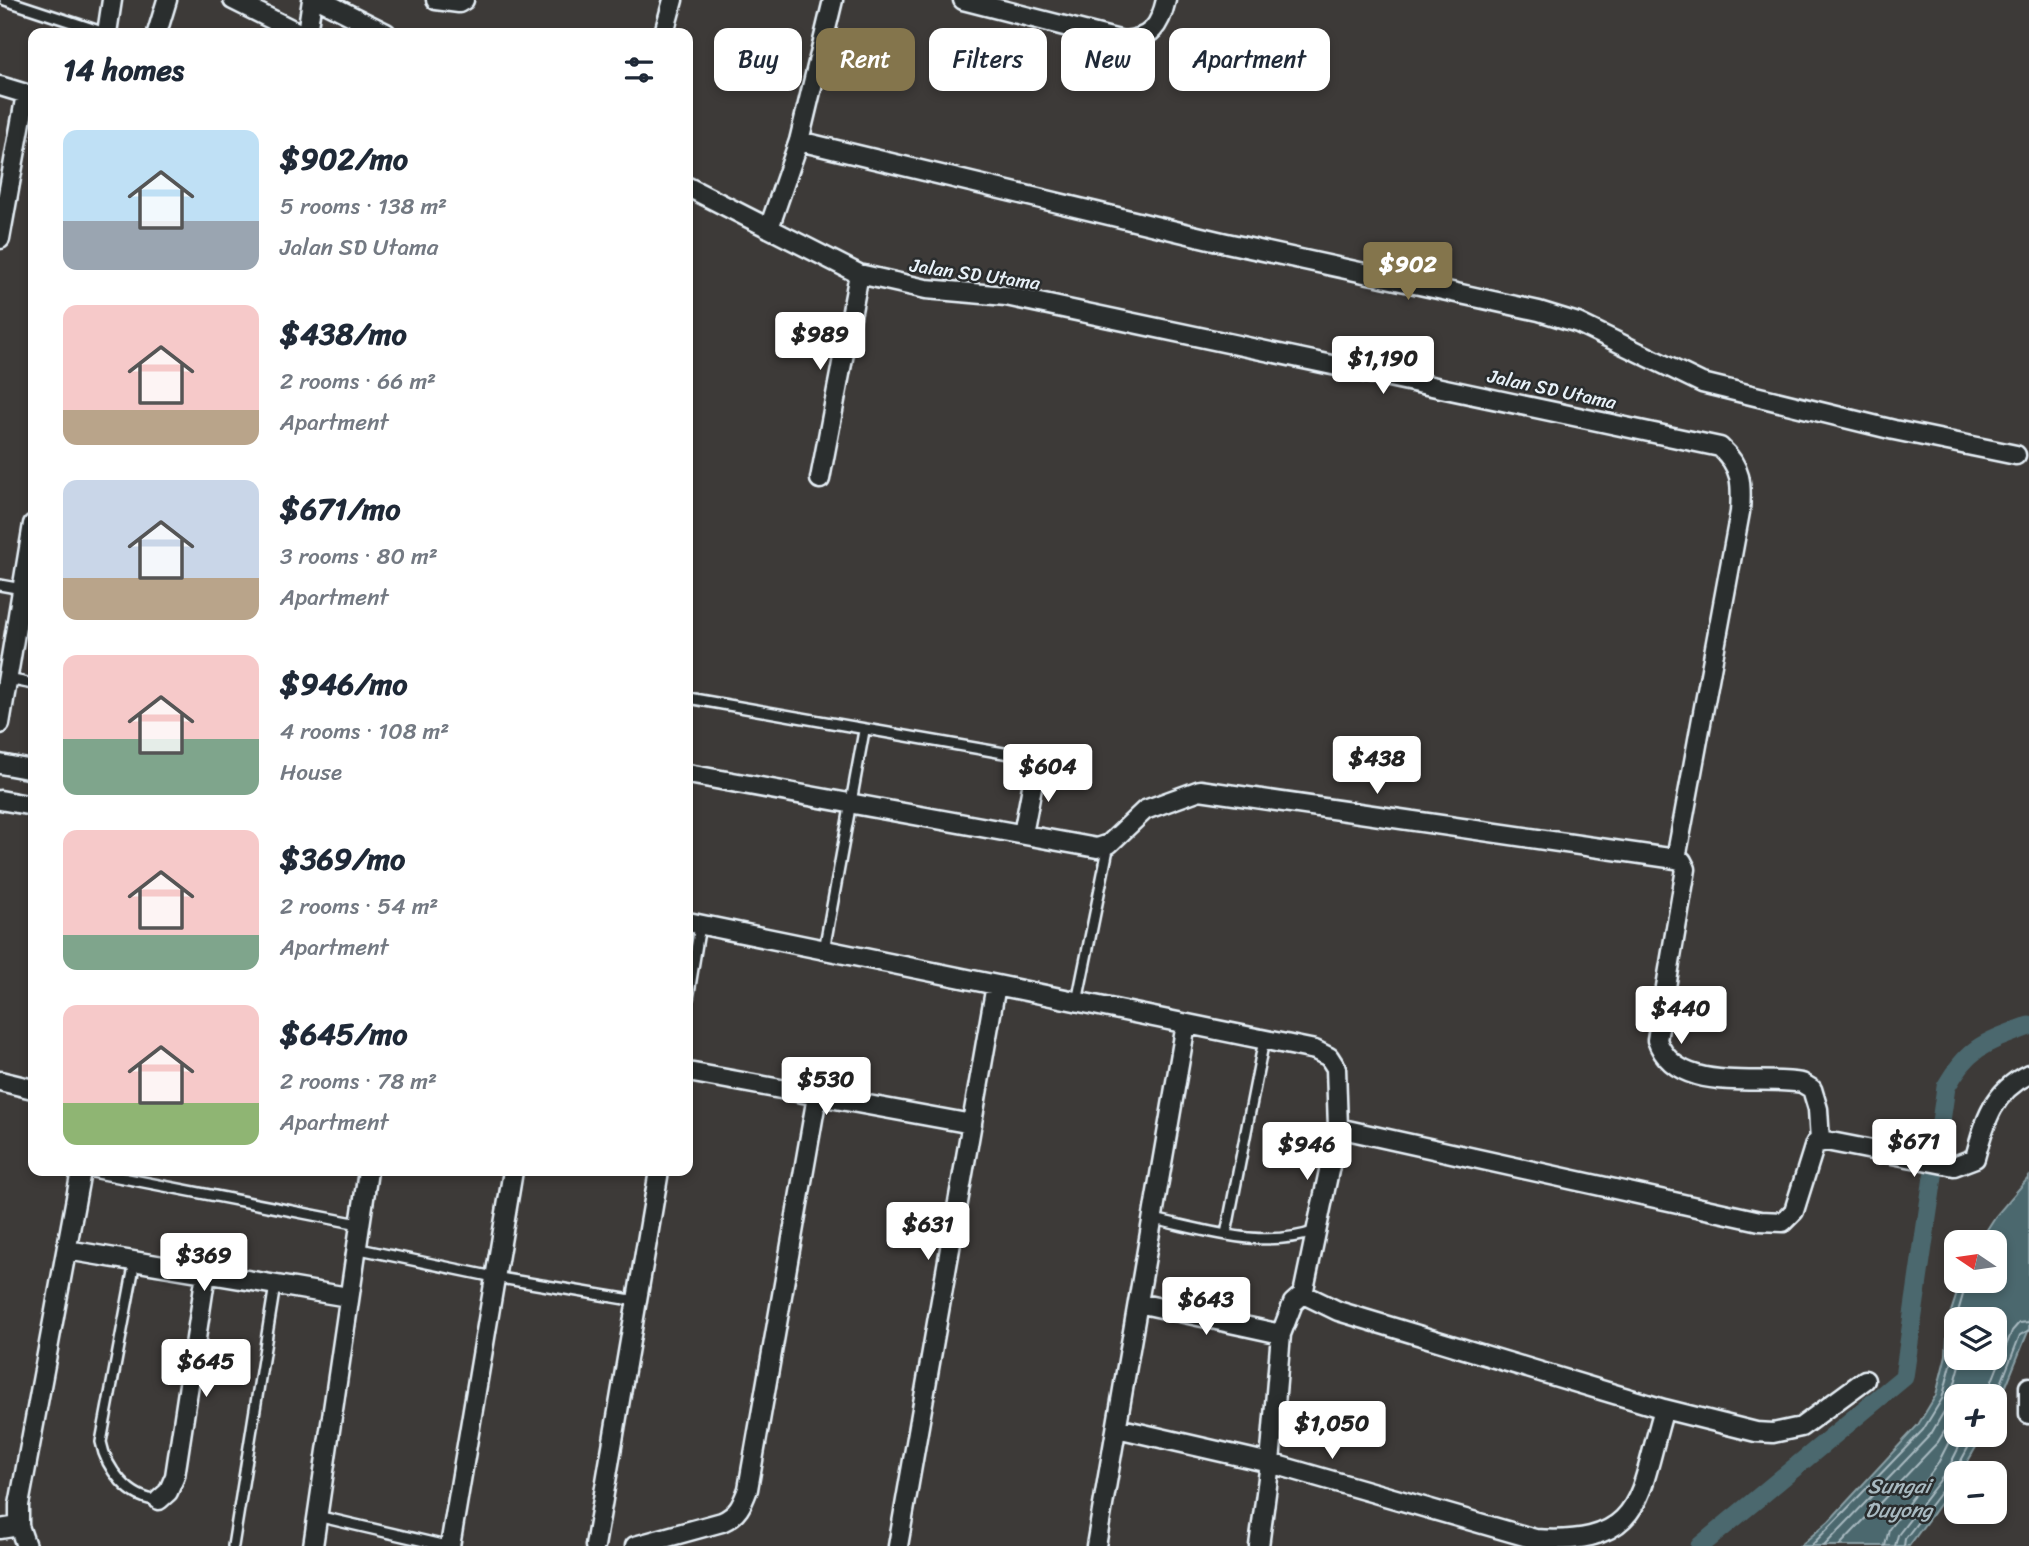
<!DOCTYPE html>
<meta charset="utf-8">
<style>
body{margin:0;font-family:Sriracha,sans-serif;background:#f2f2f3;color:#1f2937;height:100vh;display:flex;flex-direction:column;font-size:26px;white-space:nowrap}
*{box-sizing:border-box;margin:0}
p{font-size:23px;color:#747a83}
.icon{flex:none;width:38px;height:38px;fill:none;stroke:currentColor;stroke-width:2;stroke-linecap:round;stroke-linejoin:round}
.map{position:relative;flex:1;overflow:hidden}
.details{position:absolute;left:28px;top:28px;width:665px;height:1148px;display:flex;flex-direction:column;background:#fff;border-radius:14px;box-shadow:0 4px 10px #0003}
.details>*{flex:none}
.top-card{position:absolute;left:714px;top:28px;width:665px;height:63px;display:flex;gap:14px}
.needle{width:46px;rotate:283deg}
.fabs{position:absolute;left:1944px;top:1230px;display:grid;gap:14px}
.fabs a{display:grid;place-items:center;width:63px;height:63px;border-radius:14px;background:#fff;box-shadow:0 4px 10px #0003;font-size:35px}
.price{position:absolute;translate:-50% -60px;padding:0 16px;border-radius:7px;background:#fff;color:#222;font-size:23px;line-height:46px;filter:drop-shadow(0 2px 4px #0008)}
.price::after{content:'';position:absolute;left:50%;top:42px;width:21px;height:16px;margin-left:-10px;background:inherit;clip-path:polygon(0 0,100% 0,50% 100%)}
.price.on{background:#84754c;color:#fff}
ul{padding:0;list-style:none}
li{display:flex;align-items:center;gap:21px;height:175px;padding:0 35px}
li span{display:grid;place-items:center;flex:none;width:196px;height:140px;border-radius:14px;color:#555}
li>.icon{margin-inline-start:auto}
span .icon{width:84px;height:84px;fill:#fffc;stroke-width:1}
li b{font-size:30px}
h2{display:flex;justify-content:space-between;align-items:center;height:84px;padding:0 35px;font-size:30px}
.chip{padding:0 24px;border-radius:14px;background:#fff;box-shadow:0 4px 10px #0003;font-size:24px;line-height:63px}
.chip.on{background:#84754c;color:#fff}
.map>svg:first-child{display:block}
.water{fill:#4b686e;stroke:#8a9fa5;stroke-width:2;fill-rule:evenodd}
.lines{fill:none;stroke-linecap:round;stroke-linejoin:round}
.shore{stroke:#a9bac1;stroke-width:2}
.canal{stroke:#4b686e;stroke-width:19}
.service-casing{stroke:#e8f1f8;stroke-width:14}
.minor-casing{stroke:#e8f1f8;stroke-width:23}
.service{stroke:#2a2d2e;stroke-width:9}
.minor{stroke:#2a2d2e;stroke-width:18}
.labels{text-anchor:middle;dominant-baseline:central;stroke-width:5;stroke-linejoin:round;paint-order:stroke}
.street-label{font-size:19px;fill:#e8f1f8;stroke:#2a2d2e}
.water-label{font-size:21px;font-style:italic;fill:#a9bac1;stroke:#2a2d2e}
</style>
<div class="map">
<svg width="2029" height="1546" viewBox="0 0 2029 1546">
<rect width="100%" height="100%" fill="#3d3a38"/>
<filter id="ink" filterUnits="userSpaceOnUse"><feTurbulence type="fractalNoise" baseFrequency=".0143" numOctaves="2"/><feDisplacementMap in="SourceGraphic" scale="14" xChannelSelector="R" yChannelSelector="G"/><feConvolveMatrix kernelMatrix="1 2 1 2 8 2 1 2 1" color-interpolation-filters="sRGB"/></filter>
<g filter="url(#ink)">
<path class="water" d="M 2029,1177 L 2029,1329 L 1995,1413 L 1995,1396 L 1956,1396 L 1956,1435 L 1983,1435 L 1961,1473 L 1956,1474 L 1956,1481 L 1909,1546 L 1800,1546 L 1829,1521 L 1918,1425 L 1936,1395 L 1946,1355 L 1948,1321 L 1961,1281 L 1995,1281 L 1995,1242 L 1979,1242 L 1995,1217 ZM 1956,1320 L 1995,1320 L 1995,1358 L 1956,1358 Z"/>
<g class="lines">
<path class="shore" d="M 1986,1396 L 2012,1331 L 2019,1323 L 2029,1322
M 1995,1399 L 2020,1335 L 2029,1330
M 1811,1546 L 1923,1430 L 1942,1399 L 1953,1357 L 1955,1322 L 1967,1281
M 1824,1546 L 1931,1434 L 1950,1401 L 1962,1358
M 1839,1546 L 1938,1442 L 1956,1412
M 1885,1546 L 1889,1529 L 1937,1465 L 1956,1428
M 1895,1546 L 1898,1535 L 1947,1471 L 1965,1435
M 1904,1546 L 1905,1539 L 1948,1482 L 1956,1476 L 1957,1468 L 1975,1435"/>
<path class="canal" d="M 1700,1546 L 1904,1377 L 1946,1087 C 1969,1046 1986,1042 2029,1026"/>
<g class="service-casing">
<path id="service" d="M 5,0 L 105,33
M 0,585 L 22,589
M 8,679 L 33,684
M 688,698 L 1021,756 L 1030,759 L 1036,766
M 824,950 L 864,731
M 688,999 L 700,925
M 1077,1002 L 1109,844
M 87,1171 L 359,1224
M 1153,1219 C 1206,1230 1263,1250 1316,1231
M 1226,1234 L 1264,1040
M 355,1248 L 494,1277 L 637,1301
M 135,1261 L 101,1442 C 106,1468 129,1500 159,1500
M 317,1516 L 446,1546
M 233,1546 L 275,1285"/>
</g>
<g class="minor-casing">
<path id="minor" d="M 233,0 L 299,33
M 320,0 L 386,33
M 436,0 L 459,3 L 464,0
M 963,0 L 1123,41 C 1151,39 1160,26 1166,0
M 107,33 L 112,0
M 157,33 L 167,0
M 307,33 L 312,0
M 664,33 L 673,0
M 0,86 L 33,96
M 799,141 L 1222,242 L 1539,311 L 1578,323 L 1702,383 L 1894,430 L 2016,455
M 688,187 L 859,274 L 926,289 L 1006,296 L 1720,447 C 1742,467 1742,484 1740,512 L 1676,859
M 769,228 L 799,141 L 833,0
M 0,239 L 26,94
M 820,479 L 859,274
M 0,724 L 33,524
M 0,764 L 33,770
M 688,774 L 1097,848 L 1109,844 L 1145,810 L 1200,790 L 1676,859 L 1682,861 L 1686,869 L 1657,1040 C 1676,1095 1756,1075 1802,1083 L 1812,1089 L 1818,1109 L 1820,1141
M 0,800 L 33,806
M 1023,834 L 1036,766
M 688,922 L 1315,1050 L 1329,1057 L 1336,1068 L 1338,1128 L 1303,1294 L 1338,1311 L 1664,1409 L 1756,1432 L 1773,1433 L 1801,1427 L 1865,1380
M 688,1072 L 972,1124
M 0,1081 L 33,1089
M 1338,1128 L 1760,1221 L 1783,1222 L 1794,1211 L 1815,1144 L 1826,1141 L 1954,1166 L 1975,1158 C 1985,1121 1993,1091 2029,1074
M 67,1250 L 348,1297
M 1138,1303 L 1281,1334
M 2029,1387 L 2029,1414
M 1117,1428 L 1270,1463 L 1535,1539 C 1646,1546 1638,1495 1664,1409
M 159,1500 L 168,1492 L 175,1476 L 206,1273
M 0,1529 L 19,1526
M 26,1546 L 19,1526 L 19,1505 L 81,1171
M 313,1546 L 368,1171
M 450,1546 L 513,1171
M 595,1546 L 659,1171
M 635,1546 L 722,1522 C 738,1515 742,1505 748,1489 L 817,1096
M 898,1546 L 996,985
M 1096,1546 L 1186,1024
M 1259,1546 L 1270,1463 L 1281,1334 L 1293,1303 L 1303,1294"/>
</g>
<use href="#service" class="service"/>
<use href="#minor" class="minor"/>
</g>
</g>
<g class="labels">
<g class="street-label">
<text transform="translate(975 274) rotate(8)">Jalan SD Utama</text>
<text transform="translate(1552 389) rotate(12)">Jalan SD Utama</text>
</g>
<g class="water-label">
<text x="1899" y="1486">Sungai<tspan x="1899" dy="24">Duyong</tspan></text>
</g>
</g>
</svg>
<div class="fabs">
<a><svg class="needle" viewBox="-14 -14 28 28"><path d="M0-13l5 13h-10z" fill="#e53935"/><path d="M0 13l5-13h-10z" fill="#747a83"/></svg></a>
<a><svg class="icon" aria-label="layers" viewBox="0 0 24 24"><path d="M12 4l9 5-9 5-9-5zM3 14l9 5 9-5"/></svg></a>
<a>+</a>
<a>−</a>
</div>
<b class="price on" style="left:1408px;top:302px">$902</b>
<b class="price" style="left:820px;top:372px">$989</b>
<b class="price" style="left:1383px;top:396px">$1,190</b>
<b class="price" style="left:1377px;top:796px">$438</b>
<b class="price" style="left:1048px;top:804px">$604</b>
<b class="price" style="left:1681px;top:1046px">$440</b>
<b class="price" style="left:826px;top:1117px">$530</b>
<b class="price" style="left:1914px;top:1179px">$671</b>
<b class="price" style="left:1307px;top:1182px">$946</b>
<b class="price" style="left:928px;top:1262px">$631</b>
<b class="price" style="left:204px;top:1293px">$369</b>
<b class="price" style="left:1206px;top:1337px">$643</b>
<b class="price" style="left:206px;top:1399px">$645</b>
<b class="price" style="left:1332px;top:1461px">$1,050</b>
<div class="top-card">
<a class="chip">Buy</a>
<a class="chip on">Rent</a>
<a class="chip">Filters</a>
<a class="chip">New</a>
<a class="chip">Apartment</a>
</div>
<section class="details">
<h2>14 homes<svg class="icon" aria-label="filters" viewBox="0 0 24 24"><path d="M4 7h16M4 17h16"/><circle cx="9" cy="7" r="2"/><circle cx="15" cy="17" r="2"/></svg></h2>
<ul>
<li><span style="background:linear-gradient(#bfe0f5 65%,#9aa5b1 0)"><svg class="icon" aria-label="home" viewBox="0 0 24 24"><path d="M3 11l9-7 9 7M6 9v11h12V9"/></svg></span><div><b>$902/mo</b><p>5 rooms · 138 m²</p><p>Jalan SD Utama</p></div></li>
<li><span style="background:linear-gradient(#f6c9c9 75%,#b9a48a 0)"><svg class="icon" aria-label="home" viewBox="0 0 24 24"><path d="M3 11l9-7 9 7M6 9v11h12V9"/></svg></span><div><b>$438/mo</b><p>2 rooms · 66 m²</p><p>Apartment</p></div></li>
<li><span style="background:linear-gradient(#c9d6e8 70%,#b9a48a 0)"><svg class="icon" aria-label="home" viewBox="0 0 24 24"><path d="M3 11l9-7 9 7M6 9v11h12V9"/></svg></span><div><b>$671/mo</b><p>3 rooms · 80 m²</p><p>Apartment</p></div></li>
<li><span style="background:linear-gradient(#f6c9c9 60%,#7fa58c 0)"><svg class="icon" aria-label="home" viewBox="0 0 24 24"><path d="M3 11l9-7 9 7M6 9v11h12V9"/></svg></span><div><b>$946/mo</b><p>4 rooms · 108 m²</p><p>House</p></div></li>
<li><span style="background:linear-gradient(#f6c9c9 75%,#7fa58c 0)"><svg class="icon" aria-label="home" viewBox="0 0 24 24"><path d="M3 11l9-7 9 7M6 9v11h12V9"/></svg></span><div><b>$369/mo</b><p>2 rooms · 54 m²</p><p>Apartment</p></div></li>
<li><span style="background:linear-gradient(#f6c9c9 70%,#8fb573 0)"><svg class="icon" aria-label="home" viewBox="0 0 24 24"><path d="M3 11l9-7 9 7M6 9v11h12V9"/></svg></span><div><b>$645/mo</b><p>2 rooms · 78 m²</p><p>Apartment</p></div></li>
</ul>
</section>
</div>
